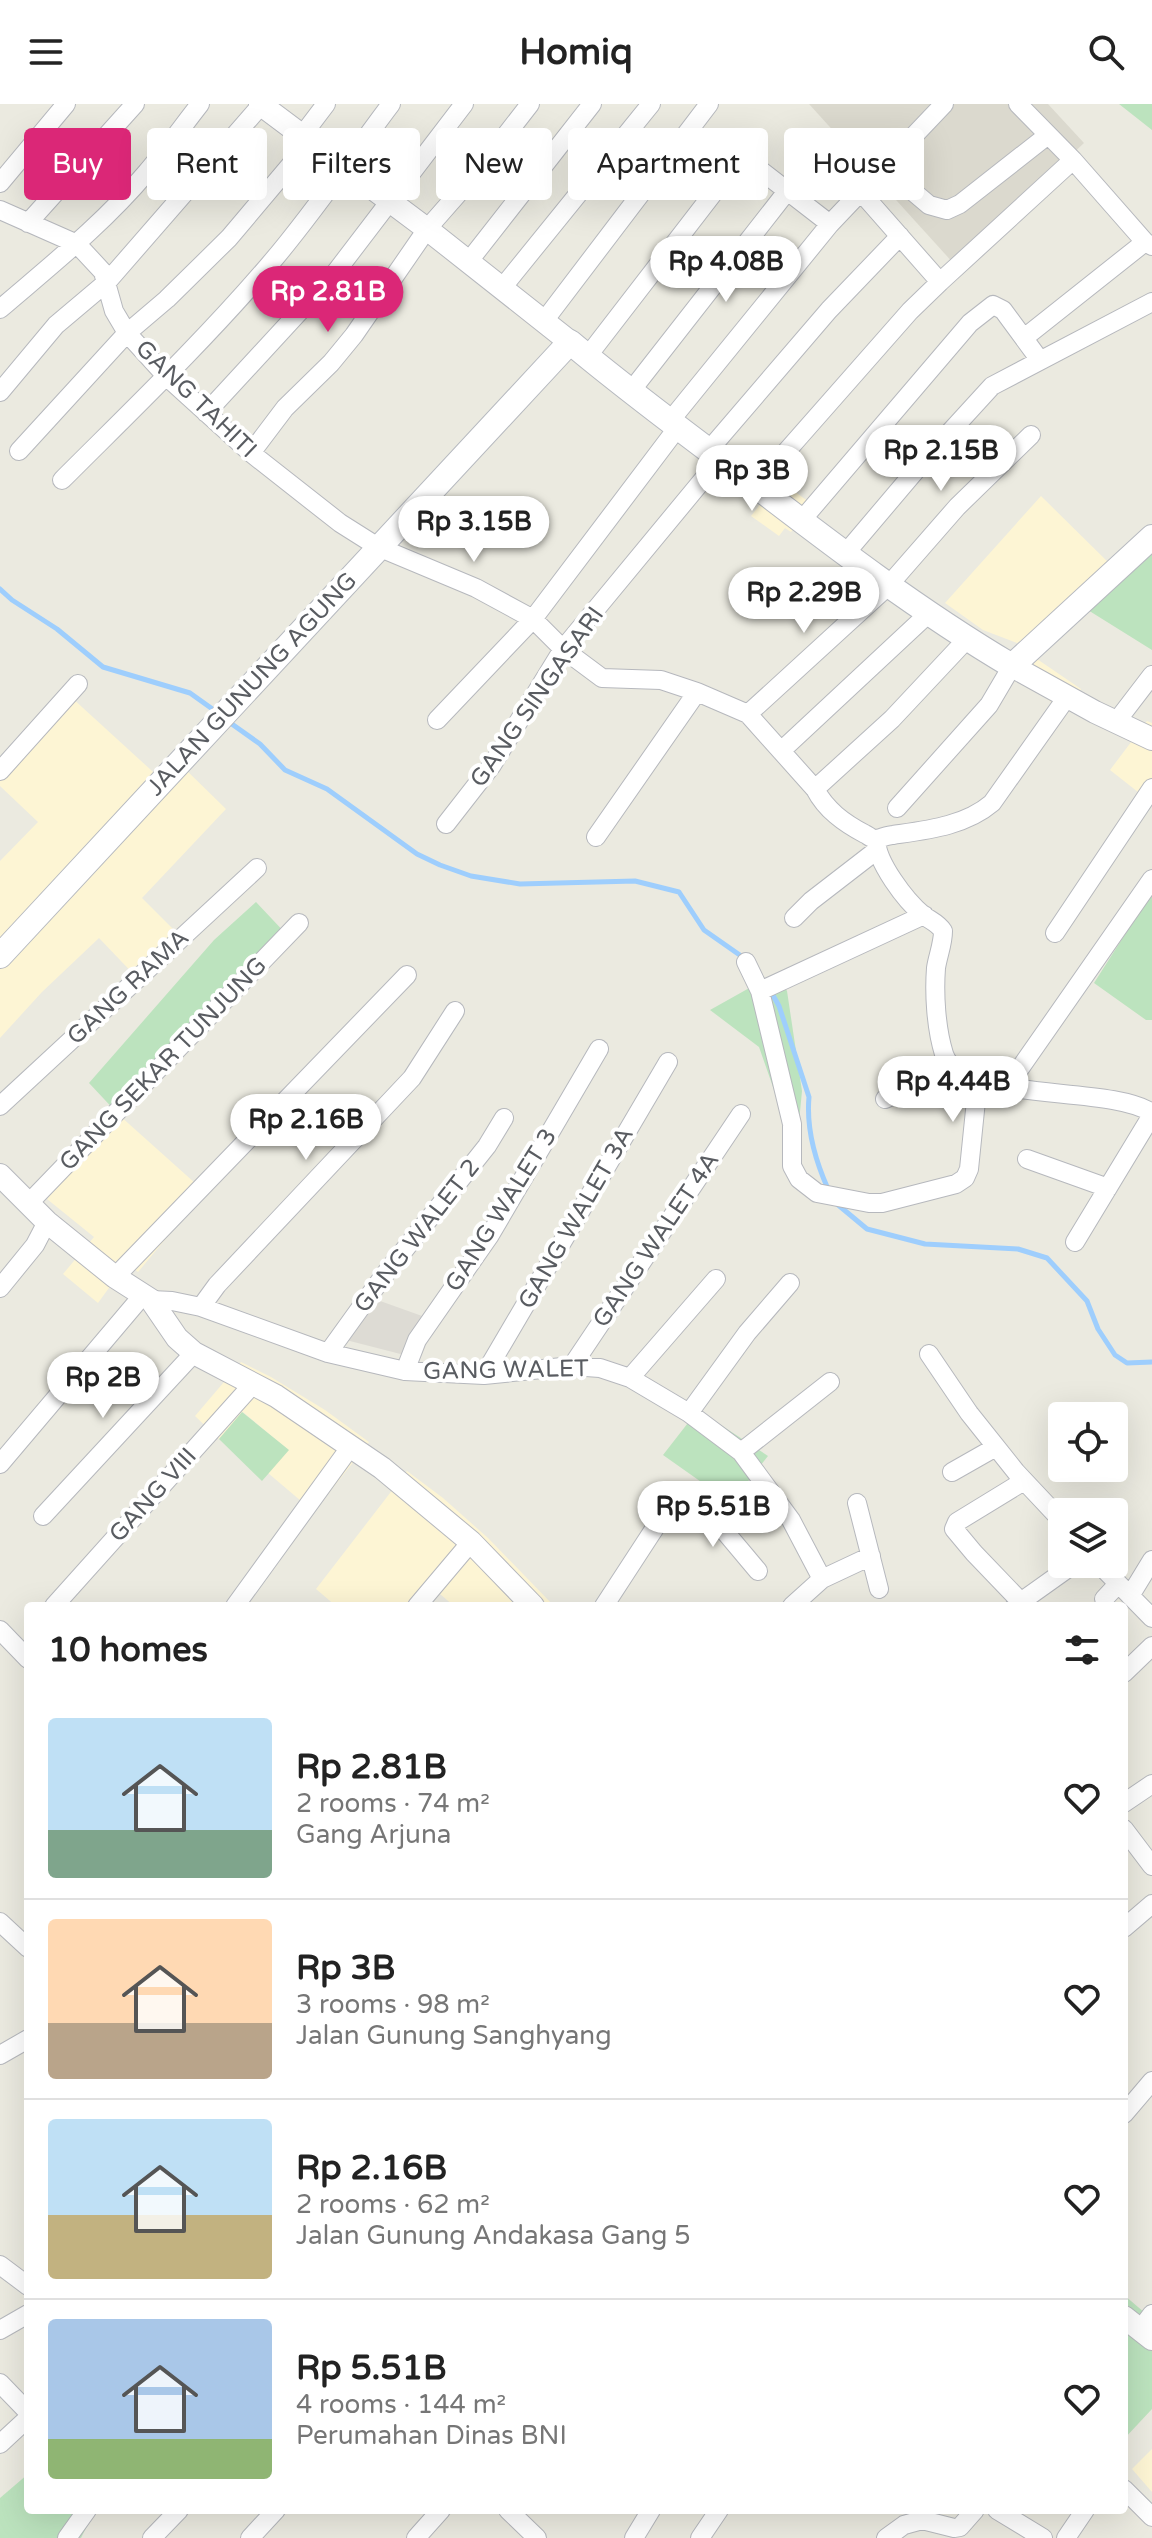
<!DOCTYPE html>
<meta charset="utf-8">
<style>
body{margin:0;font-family:"Varela Round",sans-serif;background:#f6f6f6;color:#222;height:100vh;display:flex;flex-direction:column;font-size:30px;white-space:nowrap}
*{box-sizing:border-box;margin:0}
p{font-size:26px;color:#767676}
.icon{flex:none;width:44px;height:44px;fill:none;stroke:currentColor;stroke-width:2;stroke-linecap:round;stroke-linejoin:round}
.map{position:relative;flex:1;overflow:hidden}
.panel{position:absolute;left:24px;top:1498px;width:1104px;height:912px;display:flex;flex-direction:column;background:#fff;border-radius:8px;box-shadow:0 8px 32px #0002}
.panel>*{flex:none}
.top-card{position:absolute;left:24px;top:24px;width:1104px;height:72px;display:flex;gap:16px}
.tools{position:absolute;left:1048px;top:1298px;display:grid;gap:16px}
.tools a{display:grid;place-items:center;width:80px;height:80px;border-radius:8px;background:#fff;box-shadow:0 8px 32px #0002;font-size:40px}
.price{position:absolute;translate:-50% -68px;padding:0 18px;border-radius:28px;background:#fff;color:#222;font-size:26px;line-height:52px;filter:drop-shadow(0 2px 4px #0008)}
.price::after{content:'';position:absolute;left:50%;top:48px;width:24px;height:18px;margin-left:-12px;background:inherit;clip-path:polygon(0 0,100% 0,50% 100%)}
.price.active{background:#db2777;color:#fff}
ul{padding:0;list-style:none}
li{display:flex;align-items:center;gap:24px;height:200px;padding:0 24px}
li+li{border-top:2px solid #e0e0e0}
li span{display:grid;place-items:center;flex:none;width:224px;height:160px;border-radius:8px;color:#555}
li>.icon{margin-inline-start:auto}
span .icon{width:96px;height:96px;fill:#fffc;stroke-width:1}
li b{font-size:34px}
h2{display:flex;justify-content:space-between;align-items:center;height:96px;padding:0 24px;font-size:34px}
.pill{padding:0 28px;border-radius:8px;background:#fff;box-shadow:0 8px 32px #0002;font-size:28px;line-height:72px}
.pill.active{background:#db2777;color:#fff}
header{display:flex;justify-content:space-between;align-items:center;height:104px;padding:0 24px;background:#fff;font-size:36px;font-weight:700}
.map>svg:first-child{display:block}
.commercial{fill:#fdf5d4}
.industrial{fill:#dddbd4}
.education{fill:#dbd9ce}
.green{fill:#bce3be}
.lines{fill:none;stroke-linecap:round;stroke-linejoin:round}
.stream{stroke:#9ecefd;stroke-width:5}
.minor-casing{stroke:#b6b8bd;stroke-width:20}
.tertiary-casing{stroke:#b6b8bd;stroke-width:24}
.secondary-casing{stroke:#b6b9bf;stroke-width:26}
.minor{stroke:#fff;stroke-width:18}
.tertiary{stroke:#fff;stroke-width:22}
.secondary{stroke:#fff;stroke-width:24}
.labels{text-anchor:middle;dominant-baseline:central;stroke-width:8;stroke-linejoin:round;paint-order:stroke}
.street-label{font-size:24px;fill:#595c61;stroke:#fff}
</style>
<header><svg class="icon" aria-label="menu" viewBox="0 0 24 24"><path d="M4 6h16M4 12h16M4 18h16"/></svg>Homiq<svg class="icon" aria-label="search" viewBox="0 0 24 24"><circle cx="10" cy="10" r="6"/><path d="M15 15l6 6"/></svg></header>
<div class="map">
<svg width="1152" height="2434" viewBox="0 0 1152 2434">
<rect width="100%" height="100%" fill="#ebeae0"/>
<path class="commercial" d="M 779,376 L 813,401 L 791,428 L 785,424 L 779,432 L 751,412 Z
M 1041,392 L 1113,463 L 1046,523 L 1017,539 L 983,526 L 945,499 Z
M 1037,555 L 1081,585 L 1066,608 L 1021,577 Z
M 71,593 L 163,677 L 180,660 L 226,705 L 142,794 L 184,836 L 142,879 L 99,834 L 42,888 L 0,934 L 0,757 L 38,718 L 0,682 L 0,670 Z
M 1147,617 L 1152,619 L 1152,699 L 1110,666 Z
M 119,1011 L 205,1088 L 138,1168 L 127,1159 L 98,1199 L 63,1170 L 94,1133 L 47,1095 Z
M 241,1258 L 271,1273 L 325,1306 L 369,1338 L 314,1408 L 268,1369 L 288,1346 L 243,1308 L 219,1335 L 195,1312 Z
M 407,1367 L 443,1394 L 488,1434 L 554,1502 L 454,1502 L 440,1490 L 429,1502 L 336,1502 L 316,1485 Z
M 1152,2345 L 1152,2388 L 1132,2365 Z"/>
<path class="industrial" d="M 369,1193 L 436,1217 L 420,1255 L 346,1236 Z"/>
<path class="education" d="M 809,0 L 1048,0 L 1084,39 L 955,161 Z"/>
<path class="green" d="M 1119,0 L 1152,0 L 1152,26 Z
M 1152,427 L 1152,546 L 1075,498 Z
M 1152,788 L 1152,916 L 1146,916 L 1094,879 Z
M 256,798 L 288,832 L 119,1011 L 89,979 L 214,836 Z
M 776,869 L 787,887 L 802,987 L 796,1049 L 759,943 L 710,906 Z
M 698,1306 L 768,1352 L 731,1399 L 663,1351 Z
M 242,1308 L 289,1346 L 262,1377 L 219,1335 Z
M 1124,2191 L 1152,2215 L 1152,2305 L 1124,2335 Z
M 28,2370 L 28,2406 L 95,2406 L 81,2434 L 0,2434 L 0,2394 Z"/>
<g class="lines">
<path class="stream" d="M 0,485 L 12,496 L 57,525 L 103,563 L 190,589 L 218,609
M 229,618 L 260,640 L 285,666 L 327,685 L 417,750 L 440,761 L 471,772 L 520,780 L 635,777 L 679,788 L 704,826 L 744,854
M 770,886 L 779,902 L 809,993 C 806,1026 815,1056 828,1085
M 837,1100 L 867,1125 L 925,1140 L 1018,1145 L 1047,1154 L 1087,1197 L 1098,1225 L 1115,1251 L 1127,1259 L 1152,1258"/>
<g class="minor-casing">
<path id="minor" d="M 301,33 L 326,0
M 1073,56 L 1145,138 L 1152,142
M 884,63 L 929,101 L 947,106 L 960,100 L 1048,31
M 0,79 L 66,0
M 860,87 L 940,178 L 1073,56 L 1018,0
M 0,106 L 77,140 L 103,168 L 114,207 L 127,229 L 166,272 L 251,349 L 340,419 L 378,443 L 476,484 L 533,515 L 563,545 L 602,574 L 661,576 L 697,588 L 748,610 L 815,685 C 826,706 844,719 865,730 C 868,731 871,735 876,735 C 879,735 888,731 893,731 C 927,726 965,722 992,699 L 1067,593
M 28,119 L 135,0
M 469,157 L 592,0
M 502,184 L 651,0
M 0,205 C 50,162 103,120 146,69 C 165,47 182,23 200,0
M 544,217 L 709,0
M 1024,234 L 1145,138
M 587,253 L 742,52 L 830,120
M 631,287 L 788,86
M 0,288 L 56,221 L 107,178 L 262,0
M 206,309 L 335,169 L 464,0
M 670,317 L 830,120 L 944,0
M 709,346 L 829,206 L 900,132
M 19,347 L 127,229 L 167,195 L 229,134 L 309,39
M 251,349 L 285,304 L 331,259 L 354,231 L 427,125 L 478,67 L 530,0
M 62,376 C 132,306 205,236 269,161 C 313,110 351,53 391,0
M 756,382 L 910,207 L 940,178
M 801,417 L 970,219 L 993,201 L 1003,206 L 1039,255
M 845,450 L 928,352 L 992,282 L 1152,198
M 748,610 L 888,482 L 957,403 L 1031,331
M 437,616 L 533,515 L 678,323
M 1116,618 L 1152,571
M 781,647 L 928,510
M 0,667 L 78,580
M 815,685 L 892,615 L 967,535
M 897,704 L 989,601 L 1012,562
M 446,720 L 492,661 L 563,545 L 720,355
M 596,733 L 697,588
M 876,735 C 876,758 906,797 923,811 C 931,817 938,819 943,827 C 943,840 938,851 936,864 C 934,890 936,924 944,950 C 960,1000 1109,980 1152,1009
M 794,814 L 811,797 L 877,746
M 1055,829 L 1152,684
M 746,858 L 760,887 L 792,1020 L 792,1062 L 799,1075 L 817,1089 L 869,1099 L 882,1099 L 956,1080 L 965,1074 L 969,1065 L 978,977
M 760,887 L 924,811
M 1007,983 L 1152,775
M 885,995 L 953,965
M 0,1002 L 257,764
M 1027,1055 L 1108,1084
M 28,1100 L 299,819
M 1075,1138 L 1152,1011
M 115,1173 L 407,871
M 0,1184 L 35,1141 L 47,1118
M 151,1196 L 172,1197 L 201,1203 L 217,1181 L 412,974 L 455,907
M 201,1203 L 328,1249 L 405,1267 L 484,1271 L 572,1262 L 600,1264 L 630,1274 L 689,1309 L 741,1348 L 791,1416 L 822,1475
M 328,1249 L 382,1174 L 487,1042 L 504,1014
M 929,1250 L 969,1309 L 1016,1368 L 1062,1417
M 572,1262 L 741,1010
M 405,1267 L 417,1236 L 490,1131 L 599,945
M 484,1271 L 668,958
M 630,1274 L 716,1175
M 689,1309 L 747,1229 L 790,1179
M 741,1348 L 830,1278
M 0,1360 L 143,1191
M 952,1368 L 996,1343
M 857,1399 L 879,1485
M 43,1412 L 194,1249
M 1099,1460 L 1152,1514
M 1130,1492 L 1152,1456
M 1104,1495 L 1118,1480
M 1021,1498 L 974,1449 L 954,1425 L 957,1418 L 1024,1377
M 54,1502 L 253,1280
M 235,1502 L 351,1342
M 417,1502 L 471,1438
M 604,1502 L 660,1416 L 668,1407 L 679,1404 L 716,1417 L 758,1467
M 792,1502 L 822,1475 L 871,1452
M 1015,1502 L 1074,1460
M 0,1526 L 28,1555
M 1124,1569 L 1152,1542
M 1124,1699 L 1152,1680
M 1124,1725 L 1152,1762
M 0,1818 L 28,1844
M 1124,1824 L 1152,1800
M 0,1951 L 28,1935
M 1124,2010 L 1152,1977
M 0,2161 L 28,2182
M 0,2226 L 28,2210
M 1140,2226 L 1152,2210
M 0,2279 L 28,2308
M 0,2340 L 28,2314
M 1124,2385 L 1152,2413
M 508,2406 L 537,2434
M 997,2406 L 1043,2434
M 67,2434 L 87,2406
M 152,2434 L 179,2406
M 250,2434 L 276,2406
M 416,2434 L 441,2406
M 634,2434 L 651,2406
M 700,2434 L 719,2406
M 886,2434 L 904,2421 L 922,2416 L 954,2424 L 960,2423 L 975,2406
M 1066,2434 L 1085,2406"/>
</g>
<g class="tertiary-casing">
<path id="tertiary" d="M 260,0 L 427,125 L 570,238
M 1012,562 L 1095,608 L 1152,635
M 0,1071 L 47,1118 L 115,1173 L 151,1196 L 177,1234 L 194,1249 L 276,1292 L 382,1364 L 471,1438 L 533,1502
M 1124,2213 L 1152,2235"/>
</g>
<g class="secondary-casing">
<path id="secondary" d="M 0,852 L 570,238 C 627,286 688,331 748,376 C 834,442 919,507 1012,562 L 1152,433"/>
</g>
<use href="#minor" class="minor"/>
<use href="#tertiary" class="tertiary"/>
<use href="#secondary" class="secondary"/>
</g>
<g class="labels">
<g class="street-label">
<text transform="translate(196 295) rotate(44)">GANG TAHITI</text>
<text transform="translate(252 580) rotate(-47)">JALAN GUNUNG AGUNG</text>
<text transform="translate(537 593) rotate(-55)">GANG SINGASARI</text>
<text transform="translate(128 883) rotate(-43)">GANG RAMA</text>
<text transform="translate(163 960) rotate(-46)">GANG SEKAR TUNJUNG</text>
<text transform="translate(501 1106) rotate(-58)">GANG WALET 3</text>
<text transform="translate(576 1114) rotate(-60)">GANG WALET 3A</text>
<text transform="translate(417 1132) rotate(-52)">GANG WALET 2</text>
<text transform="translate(656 1136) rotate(-56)">GANG WALET 4A</text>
<text transform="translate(506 1266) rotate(-1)">GANG WALET</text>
<text transform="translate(153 1391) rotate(-48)">GANG VIII</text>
</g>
</g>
</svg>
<div class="tools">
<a><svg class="icon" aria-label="locate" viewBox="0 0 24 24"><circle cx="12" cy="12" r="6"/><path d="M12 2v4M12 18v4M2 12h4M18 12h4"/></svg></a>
<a><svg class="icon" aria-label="layers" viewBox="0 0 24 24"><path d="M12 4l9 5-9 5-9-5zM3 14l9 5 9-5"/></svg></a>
</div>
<b class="price" style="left:726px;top:200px">Rp 4.08B</b>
<b class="price active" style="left:328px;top:230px">Rp 2.81B</b>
<b class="price" style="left:941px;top:389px">Rp 2.15B</b>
<b class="price" style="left:752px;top:409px">Rp 3B</b>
<b class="price" style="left:474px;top:460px">Rp 3.15B</b>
<b class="price" style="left:804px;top:531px">Rp 2.29B</b>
<b class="price" style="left:953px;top:1020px">Rp 4.44B</b>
<b class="price" style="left:306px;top:1058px">Rp 2.16B</b>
<b class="price" style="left:103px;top:1316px">Rp 2B</b>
<b class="price" style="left:713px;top:1445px">Rp 5.51B</b>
<div class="top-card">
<a class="pill active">Buy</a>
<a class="pill">Rent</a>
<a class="pill">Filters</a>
<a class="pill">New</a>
<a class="pill">Apartment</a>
<a class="pill">House</a>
</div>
<section class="panel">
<h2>10 homes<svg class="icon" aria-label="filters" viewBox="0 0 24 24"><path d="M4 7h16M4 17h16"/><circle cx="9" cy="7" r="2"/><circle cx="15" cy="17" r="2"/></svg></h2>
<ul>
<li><span style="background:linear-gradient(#bfe0f5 70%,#7fa58c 0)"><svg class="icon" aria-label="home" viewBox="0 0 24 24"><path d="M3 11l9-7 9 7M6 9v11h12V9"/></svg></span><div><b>Rp 2.81B</b><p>2 rooms · 74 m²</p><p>Gang Arjuna</p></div><svg class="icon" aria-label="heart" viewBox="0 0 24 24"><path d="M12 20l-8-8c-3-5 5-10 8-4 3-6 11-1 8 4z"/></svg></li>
<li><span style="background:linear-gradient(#ffd9b3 65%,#b9a48a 0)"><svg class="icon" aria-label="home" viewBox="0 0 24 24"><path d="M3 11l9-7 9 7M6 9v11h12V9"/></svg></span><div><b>Rp 3B</b><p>3 rooms · 98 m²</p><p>Jalan Gunung Sanghyang</p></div><svg class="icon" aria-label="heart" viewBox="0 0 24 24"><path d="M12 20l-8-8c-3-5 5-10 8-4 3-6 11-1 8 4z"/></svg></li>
<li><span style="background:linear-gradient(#bfe0f5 60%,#c2b280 0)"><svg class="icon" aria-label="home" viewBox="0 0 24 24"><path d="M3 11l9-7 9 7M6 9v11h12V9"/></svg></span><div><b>Rp 2.16B</b><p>2 rooms · 62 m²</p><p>Jalan Gunung Andakasa Gang 5</p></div><svg class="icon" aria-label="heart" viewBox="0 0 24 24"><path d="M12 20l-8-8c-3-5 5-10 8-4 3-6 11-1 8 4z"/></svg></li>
<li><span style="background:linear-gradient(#a9c7e8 75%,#8fb573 0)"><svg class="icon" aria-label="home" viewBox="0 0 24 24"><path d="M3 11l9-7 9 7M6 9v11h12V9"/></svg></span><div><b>Rp 5.51B</b><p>4 rooms · 144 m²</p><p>Perumahan Dinas BNI</p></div><svg class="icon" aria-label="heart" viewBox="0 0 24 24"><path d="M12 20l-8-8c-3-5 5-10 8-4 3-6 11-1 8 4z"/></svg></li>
</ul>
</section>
</div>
